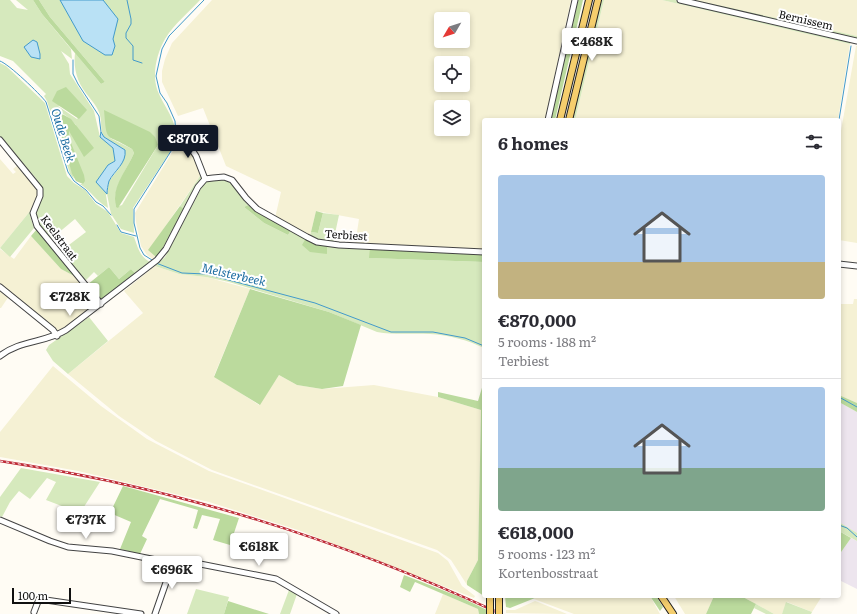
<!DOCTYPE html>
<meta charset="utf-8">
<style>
body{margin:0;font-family:Literata,serif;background:#f7f7f7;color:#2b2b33;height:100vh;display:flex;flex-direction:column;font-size:15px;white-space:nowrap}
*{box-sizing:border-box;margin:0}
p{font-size:13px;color:#7c7c81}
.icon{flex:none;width:22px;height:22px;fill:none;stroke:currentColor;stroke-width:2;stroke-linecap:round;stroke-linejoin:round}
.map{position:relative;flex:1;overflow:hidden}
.side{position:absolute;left:482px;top:118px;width:359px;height:480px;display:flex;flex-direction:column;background:#fff;border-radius:4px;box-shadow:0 2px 6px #0003}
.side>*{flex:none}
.needle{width:26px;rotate:231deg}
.tools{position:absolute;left:434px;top:12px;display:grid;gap:8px}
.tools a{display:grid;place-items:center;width:36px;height:36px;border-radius:4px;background:#fff;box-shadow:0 2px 6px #0003;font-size:20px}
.scale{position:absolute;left:12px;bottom:10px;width:59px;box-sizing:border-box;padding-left:4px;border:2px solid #101010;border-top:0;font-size:11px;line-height:14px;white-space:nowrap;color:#101010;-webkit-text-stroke:3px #fff;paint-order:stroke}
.price{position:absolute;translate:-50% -34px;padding:0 9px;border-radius:4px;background:#fff;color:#222;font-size:13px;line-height:26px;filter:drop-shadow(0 1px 2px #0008)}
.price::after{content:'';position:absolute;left:50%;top:24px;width:12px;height:9px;margin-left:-6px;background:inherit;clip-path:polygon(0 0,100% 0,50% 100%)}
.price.selected{background:#111827;color:#fff}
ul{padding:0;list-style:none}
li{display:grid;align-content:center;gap:8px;height:212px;padding:0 16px}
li+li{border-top:1px solid #e1e1e2}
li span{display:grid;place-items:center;height:124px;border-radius:4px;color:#555}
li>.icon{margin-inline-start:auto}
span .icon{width:72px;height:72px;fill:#fffc;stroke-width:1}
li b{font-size:17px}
h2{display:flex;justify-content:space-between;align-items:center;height:48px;padding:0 16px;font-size:17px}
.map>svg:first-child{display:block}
.industrial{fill:#ede5ee}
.farmland{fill:#f5f1d4;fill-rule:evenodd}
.green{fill:#d6e9bd;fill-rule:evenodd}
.forest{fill:#bbda9d}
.water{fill:#b9e1f5;stroke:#429acb}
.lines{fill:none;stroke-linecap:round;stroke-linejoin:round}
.stream{stroke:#429acb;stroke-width:1}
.minor-casing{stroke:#434343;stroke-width:7}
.major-casing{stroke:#212121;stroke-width:8}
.minor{stroke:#fff;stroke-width:5}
.major{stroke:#f5ce6d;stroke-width:6}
.rail-casing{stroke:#be2a37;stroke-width:2.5}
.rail{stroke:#fff;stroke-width:1;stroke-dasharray:3;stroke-linecap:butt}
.major-bridge-casing{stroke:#212121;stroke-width:8;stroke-linecap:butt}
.major-bridge{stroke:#f5ce6d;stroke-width:6}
.labels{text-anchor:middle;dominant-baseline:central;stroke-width:4;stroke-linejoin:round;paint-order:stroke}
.street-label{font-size:11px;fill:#101010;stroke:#fff}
.water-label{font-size:12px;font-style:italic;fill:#1b6ca1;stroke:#fff}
</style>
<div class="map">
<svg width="857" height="614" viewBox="0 0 857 614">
<rect width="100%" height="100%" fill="#fffcf4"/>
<path class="industrial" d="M 839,402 L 857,412 L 857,533 L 839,522 Z
M 851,538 L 857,541 L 857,589 L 839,580 L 839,555 Z"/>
<path class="farmland" d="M 212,0 L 571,0 L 545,120 L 484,120 L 484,249 L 355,245 L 359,219 L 316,211 L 310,236 L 275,218 L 281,192 L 226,166 L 203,108 L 178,116 L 162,82 L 162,71 L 165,59 L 172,43 ZM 441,19 L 463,19 L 463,41 L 441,41 ZM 441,63 L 463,63 L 463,85 L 441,85 ZM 441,107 L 463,107 L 463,129 L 441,129 Z
M 604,0 L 662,0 L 850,44 L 838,120 L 575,120 Z
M 695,0 L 857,0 L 857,36 L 804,25 Z
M 856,46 L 857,46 L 857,243 L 839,240 L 839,142 Z
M 178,138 L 194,155 L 202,177 L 200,176 L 149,250 L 155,256 L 153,259 L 147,255 L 141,246 L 136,222 L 135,213 L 176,146 Z
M 0,159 L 13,174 L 16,172 L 13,169 L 18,165 L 37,188 L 38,193 L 31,210 L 0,248 Z
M 31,236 L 61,269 L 76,277 L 96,303 L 95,306 L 59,331 L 56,331 L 0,285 L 0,249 L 14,259 Z
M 155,266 L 179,274 L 206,277 L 250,289 L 214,376 L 259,405 L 279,375 L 297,385 L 322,389 L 374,385 L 438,397 L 481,410 L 478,560 L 467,581 L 467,585 L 451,560 L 437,550 L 212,470 L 156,441 L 119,416 L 68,374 L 143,313 L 124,291 Z
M 0,289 L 9,296 L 1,308 L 0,308 Z
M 854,299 L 857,299 L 857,403 L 839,395 L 839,304 L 853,304 Z
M 53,366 L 101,406 L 147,439 L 209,471 L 438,553 L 448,561 L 462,586 L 475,596 L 474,598 L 298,530 L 247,514 L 209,502 L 78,471 L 0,457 L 0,432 Z
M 443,594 L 478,609 L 479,614 L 435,614 Z
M 532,596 L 650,596 L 660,614 L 574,614 L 534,599 L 535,598 Z
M 674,596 L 714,596 L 706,614 L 685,614 Z
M 741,596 L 822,596 L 812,612 L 787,602 L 782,614 L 774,614 Z
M 535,601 L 538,602 L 567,614 L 506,613 L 506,610 L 515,610 Z"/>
<path class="green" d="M 0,0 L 10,0 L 17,8 L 28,10 L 16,0 L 33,0 L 42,14 L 71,49 L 72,59 L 61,51 L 69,64 L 70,74 L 94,111 L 100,137 L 113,148 L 115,161 L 108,165 L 103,189 L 107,194 L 109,181 L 120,167 L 125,150 L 104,137 C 100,130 102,123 100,115 C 98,108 93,102 89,97 C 78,84 73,70 75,53 L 101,84 L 105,82 L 50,17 L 39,0 L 200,0 C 189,12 174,24 165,39 C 157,53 152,73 157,89 C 164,109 184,126 172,149 L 133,208 L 134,233 L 121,229 L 111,214 L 107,194 L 106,195 L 108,208 C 96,201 91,191 80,184 L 83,184 L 69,138 L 69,131 L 72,134 L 76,125 C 71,119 65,114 57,111 L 55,113 L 74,179 L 70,174 L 47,101 L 44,96 L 46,94 L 13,61 L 0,56 ZM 58,106 L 85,109 L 77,119 ZM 110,138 L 158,145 L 122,205 L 116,207 C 112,186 126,172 134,153 L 132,149 Z
M 601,0 L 604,0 L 575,120 L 572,120 Z
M 662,0 L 675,0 L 851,41 L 850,44 Z
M 685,0 L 695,0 L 857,36 L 857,40 Z
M 0,63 L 6,66 L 45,103 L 67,176 L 74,183 L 85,190 L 96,204 L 108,212 L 121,233 L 134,237 C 138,247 139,256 150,262 L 135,273 L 131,269 L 119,279 L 109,267 L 98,276 L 94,272 L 85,281 L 61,251 L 86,232 L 75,219 L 51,239 C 33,216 32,219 43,191 L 35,177 L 0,137 Z
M 200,176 L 202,178 L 184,209 L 180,206 Z
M 225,179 L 233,185 L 248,205 L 244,207 L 264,223 L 288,235 L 291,230 L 306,238 L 327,254 L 327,246 L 370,248 L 370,258 L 484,262 L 484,348 C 467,340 449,335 430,334 C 412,333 394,335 377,332 L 329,312 L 229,282 L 206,277 L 179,274 L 155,266 L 165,257 L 205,181 Z
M 31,210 L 30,216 L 34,228 L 10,257 L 0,248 Z
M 323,213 L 339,215 L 333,243 L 325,242 L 310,236 L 311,232 L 318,233 Z
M 89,317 L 108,341 L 68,374 L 53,361 L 46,350 L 49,345 Z
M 21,468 L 100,482 L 80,513 L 46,500 L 56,482 L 47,478 L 30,499 L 19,491 L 10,502 L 2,517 L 0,516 L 0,497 Z
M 839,522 L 857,533 L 857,541 L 839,531 Z
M 196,589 L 229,597 L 224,614 L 187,614 Z
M 289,590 L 297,594 L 290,614 L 280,614 Z
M 786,602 L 812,612 L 811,614 L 782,614 Z
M 756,604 L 774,614 L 766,614 L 754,608 Z"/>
<path class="forest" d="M 33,0 L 39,0 L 50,17 L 105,82 L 101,84 L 42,14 Z
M 577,0 L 583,0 L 555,120 L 550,120 Z
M 66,87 L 87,110 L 79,119 L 52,101 L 57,91 Z
M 104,110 L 150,132 L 155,137 L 158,145 L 118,208 L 116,207 C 111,186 126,172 134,153 L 132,149 C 105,132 107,145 104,110 Z
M 57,111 L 71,119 L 94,148 L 84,157 L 69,131 L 69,138 L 84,175 L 85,181 L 83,184 L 76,181 L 72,174 L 55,113 Z
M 248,205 L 256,212 L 291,230 L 288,235 L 264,223 L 244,207 Z
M 180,206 L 184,209 L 160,253 L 156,257 L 148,250 Z
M 316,211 L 323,213 L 318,233 L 311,232 Z
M 37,229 L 76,277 L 61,269 L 31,236 Z
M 306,238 L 327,246 L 327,254 L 310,252 L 302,245 Z
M 370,248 L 484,254 L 484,262 L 369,258 Z
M 109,267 L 119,279 L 131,269 L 135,273 L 101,301 L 87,285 Z
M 250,289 L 329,312 L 361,325 L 343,386 L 322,389 L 297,385 L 279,375 L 260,405 L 214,377 Z
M 484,381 L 484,596 L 467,585 L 467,581 L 478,560 L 481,410 L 438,397 L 438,392 L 478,401 Z
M 839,395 L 857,403 L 857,412 L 839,402 Z
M 123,486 L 239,518 L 230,545 L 213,540 L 220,519 L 202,515 L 197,529 L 193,528 L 198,510 L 160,499 L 142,536 L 147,539 L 140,554 L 120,549 L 131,522 L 110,513 Z
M 839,531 L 851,538 L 839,555 Z
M 404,575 L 460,597 L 487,610 L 487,614 L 479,614 L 478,609 L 415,582 L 410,592 L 400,587 Z
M 505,596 L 532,596 L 535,598 L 510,608 L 506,607 Z
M 650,596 L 656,596 L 663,607 L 660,611 Z
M 714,596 L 736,598 L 741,596 L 756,604 L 751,614 L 706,614 Z
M 228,601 L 269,614 L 224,614 Z"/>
<path class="water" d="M 60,0 L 103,0 L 118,19 L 113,39 L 115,46 L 112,55 L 105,55 L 83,41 Z
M 33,40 L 37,42 L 40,54 L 40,59 L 31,57 L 24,47 Z
M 101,132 L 104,137 L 125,150 C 127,163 114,171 109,181 C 108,185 107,190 107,194 L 96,182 L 108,165 L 115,161 L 113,148 L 100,137 Z"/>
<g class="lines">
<path class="stream" d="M 127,0 L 131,19 L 131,24 L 126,33 L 126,38 L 133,46 L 133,60 L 142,63
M 73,60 L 73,74 L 78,84 L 99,116 L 101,132
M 0,61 C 9,64 40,94 46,102 L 68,172 L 74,181 L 86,190 L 96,202 L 103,206 L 111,215
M 839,120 L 851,46
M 117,225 L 121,232 L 136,236
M 152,260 L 144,255 L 140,248 L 134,223 L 134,209 L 173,148 L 176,135 L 175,121 L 167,103 L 160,93 L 156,76 L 162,49 L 169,36 L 204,0
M 156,263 L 182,273 L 206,274 L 315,303 L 391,332 L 433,332 L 465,338 L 484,346
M 839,397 L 857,407
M 839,525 L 847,528 L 857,537"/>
<g class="minor-casing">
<path id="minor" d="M 680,0 L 857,41
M 548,120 L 575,0
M 181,133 L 196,156 L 205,179
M 0,140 L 40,189 L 40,196 L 33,213 L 37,226 L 101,304
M 839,264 L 857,266
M 0,287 L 53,330 L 57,336
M 0,356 C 20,340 45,343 66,330 L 157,260 L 166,249 L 198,187 L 205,179 L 213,178 L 224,177 L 232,180 L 246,198 L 257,209 L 307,237 L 317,242 L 339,245 L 484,252
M 0,520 L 50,541 L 68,547 L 112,551 L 171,563 L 185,561 L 276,579 L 336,614
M 34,612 L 39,599 L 141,614
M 155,614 L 170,571 L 171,563"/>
</g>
<g class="major-casing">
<path id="major" d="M 560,120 L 589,0
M 569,120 L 598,0
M 661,596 L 673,614"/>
</g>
<use href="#minor" class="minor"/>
<use href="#major" class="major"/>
<g class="rail-casing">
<path id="rail" d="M 0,461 C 174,487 342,540 501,614"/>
</g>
<use href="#rail" class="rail"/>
<g class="major-bridge-casing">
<path id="major-bridge" d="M 490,614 L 490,596
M 499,614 L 499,596"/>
</g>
<use href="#major-bridge" class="major-bridge"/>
</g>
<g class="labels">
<g class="street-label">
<text transform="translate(806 19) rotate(13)">Bernissem</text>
<text transform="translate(346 234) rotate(4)">Terbiest</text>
<text transform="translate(60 237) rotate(53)">Keelstraat</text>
</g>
<g class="water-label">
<text transform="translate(64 135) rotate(73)">Oude Beek</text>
<text transform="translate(234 274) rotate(13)">Melsterbeek</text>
</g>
</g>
</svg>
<div class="tools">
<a><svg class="needle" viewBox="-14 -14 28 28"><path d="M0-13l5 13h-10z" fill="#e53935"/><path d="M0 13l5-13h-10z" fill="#7c7c81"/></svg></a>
<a><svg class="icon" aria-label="locate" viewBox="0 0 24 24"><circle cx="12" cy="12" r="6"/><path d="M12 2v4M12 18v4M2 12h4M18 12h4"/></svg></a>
<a><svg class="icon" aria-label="layers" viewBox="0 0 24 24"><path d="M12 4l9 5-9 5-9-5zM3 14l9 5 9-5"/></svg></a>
</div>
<div class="scale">100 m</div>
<b class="price" style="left:592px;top:62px">€468K</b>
<b class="price selected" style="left:188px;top:159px">€870K</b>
<b class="price" style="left:70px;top:317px">€728K</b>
<b class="price" style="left:86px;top:540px">€737K</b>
<b class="price" style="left:259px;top:567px">€618K</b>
<b class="price" style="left:172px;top:590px">€696K</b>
<section class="side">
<h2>6 homes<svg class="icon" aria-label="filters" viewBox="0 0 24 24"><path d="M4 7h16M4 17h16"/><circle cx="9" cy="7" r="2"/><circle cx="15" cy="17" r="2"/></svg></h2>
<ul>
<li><span style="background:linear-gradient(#a9c7e8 70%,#c2b280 0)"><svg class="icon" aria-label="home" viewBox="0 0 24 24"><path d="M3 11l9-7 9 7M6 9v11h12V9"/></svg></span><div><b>€870,000</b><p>5 rooms · 188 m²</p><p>Terbiest</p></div></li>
<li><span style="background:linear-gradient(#a9c7e8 65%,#7fa58c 0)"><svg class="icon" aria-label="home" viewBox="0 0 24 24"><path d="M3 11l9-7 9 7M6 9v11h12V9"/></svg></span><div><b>€618,000</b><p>5 rooms · 123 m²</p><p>Kortenbosstraat</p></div></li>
</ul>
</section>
</div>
